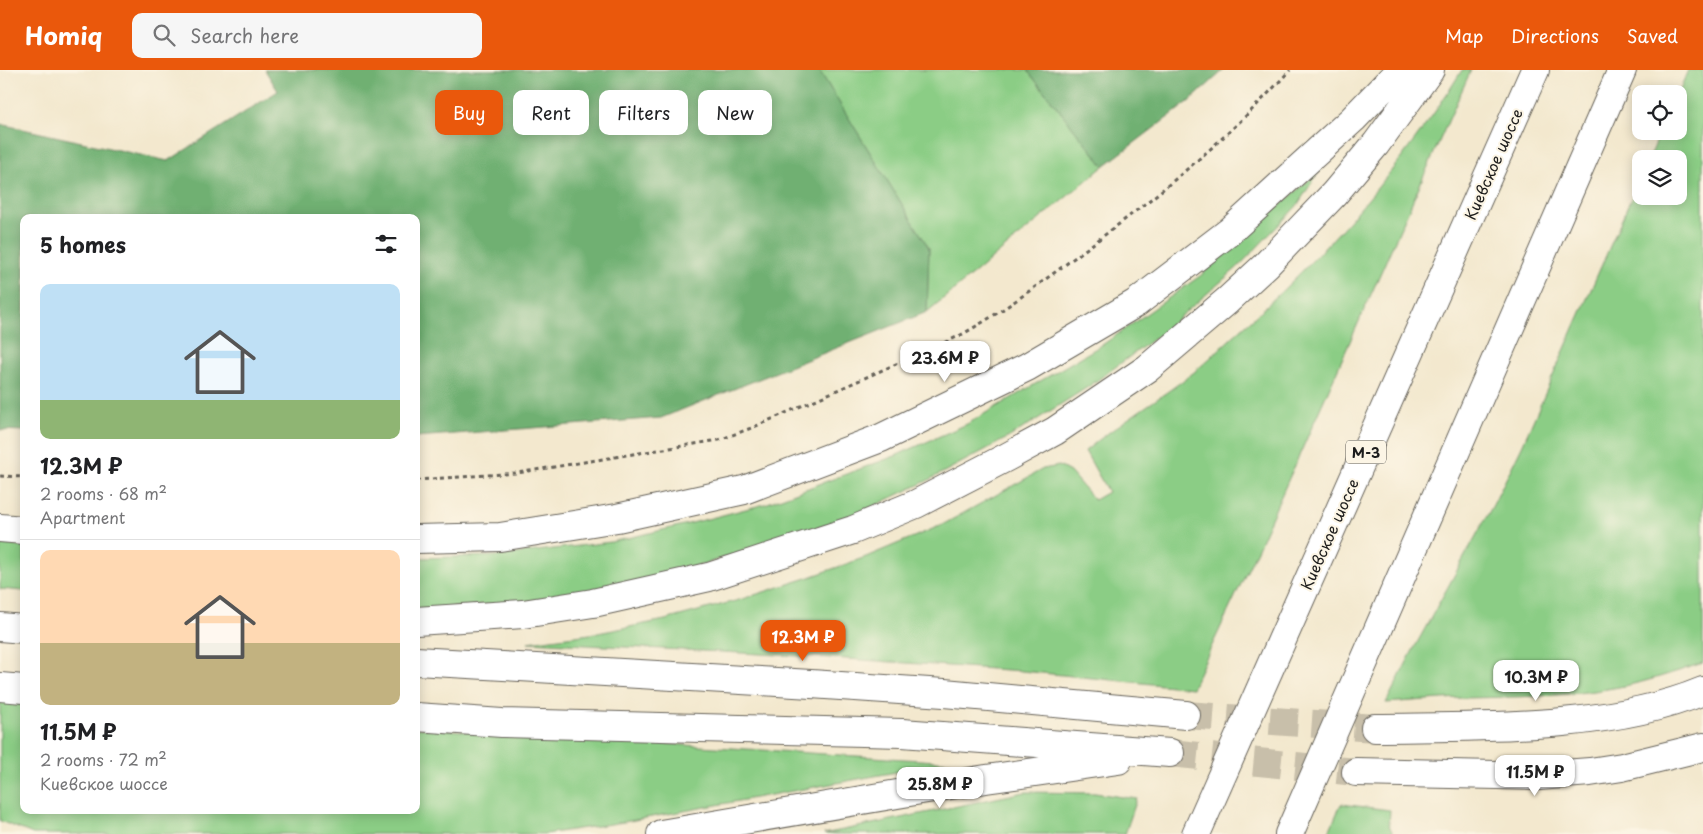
<!DOCTYPE html>
<meta charset="utf-8">
<style>
body{margin:0;font-family:"Playpen Sans",sans-serif;background:#f6f6f6;color:#202124;height:100vh;display:flex;flex-direction:column;font-size:19px;white-space:nowrap}
*{box-sizing:border-box;margin:0}
p{font-size:16px;color:#757577}
.icon{flex:none;width:28px;height:28px;fill:none;stroke:currentColor;stroke-width:2;stroke-linecap:round;stroke-linejoin:round}
.map{position:relative;flex:1;overflow:hidden}
.side{position:absolute;left:20px;top:144px;width:400px;height:600px;display:flex;flex-direction:column;background:#fff;border-radius:10px;box-shadow:0 2px 12px #0003}
.side>*{flex:none}
.top-card{position:absolute;left:435px;top:20px;width:475px;height:45px;display:flex;gap:10px}
.buttons{position:absolute;left:1632px;top:15px;display:grid;gap:10px}
.buttons a{display:grid;place-items:center;width:55px;height:55px;border-radius:10px;background:#fff;box-shadow:0 2px 12px #0003;font-size:25px}
.price{position:absolute;translate:-50% -42px;padding:0 11px;border-radius:10px;background:#fff;color:#222;font-size:16px;line-height:32px;filter:drop-shadow(0 1px 2px #0008)}
.price::after{content:'';position:absolute;left:50%;top:30px;width:15px;height:11px;margin-left:-8px;background:inherit;clip-path:polygon(0 0,100% 0,50% 100%)}
.price.active{background:#ea580c;color:#fff}
ul{padding:0;list-style:none}
li{display:grid;align-content:center;gap:10px;height:265px;padding:0 20px}
li+li{border-top:1px solid #e0e0e0}
li span{display:grid;place-items:center;height:155px;border-radius:10px;color:#555}
li>.icon{margin-inline-start:auto}
span .icon{width:90px;height:90px;fill:#fffc;stroke-width:1}
li b{font-size:21px}
h2{display:flex;justify-content:space-between;align-items:center;height:60px;padding:0 20px;font-size:21px}
.tag{padding:0 18px;border-radius:10px;background:#fff;box-shadow:0 2px 12px #0003;font-size:18px;line-height:45px}
.tag.active{background:#ea580c;color:#fff}
header{display:flex;align-items:center;gap:30px;box-sizing:border-box;height:70px;padding:0 25px;background:#ea580c;color:#fff}
header strong{font-size:24px}
nav{display:flex;gap:28px;margin-inline-start:auto;font-size:18px}
.search{width:350px;height:45px;background:#f6f6f6;display:flex;align-items:center;gap:12px;box-sizing:border-box;padding:0 18px;border-radius:10px;color:#757577;font-size:19px}
.map>svg:first-child{display:block}
.green{fill:#8bcd85;stroke:#547450}
.forest{fill:#70b072;stroke:#466647}
.lines{fill:none;stroke-linecap:round;stroke-linejoin:round}
.secondary-tunnel{stroke:#c8bfaa;stroke-width:28;stroke-dasharray:28 14;stroke-linecap:butt}
.secondary-casing{stroke:#67635a;stroke-width:30}
.highway-casing{stroke:#67635a;stroke-width:30}
.path{stroke:#67635a;stroke-width:3;stroke-dasharray:4 4;stroke-linecap:butt}
.secondary{stroke:#fff;stroke-width:28}
.highway{stroke:#fff;stroke-width:28}
.labels{text-anchor:middle;dominant-baseline:central;stroke-width:4;stroke-linejoin:round;paint-order:stroke}
.shield{fill:#fcf5e5;stroke:#5f5d58;stroke-width:1}
.shield-label{font-size:14px;font-weight:bold;fill:#1c1c1c}
.street-label{font-size:15px;fill:#1c1c1c;stroke:#fcf5e5}
</style>
<header>
<strong>Homiq</strong>
<div class="search"><svg class="icon" aria-label="search" viewBox="0 0 24 24"><circle cx="10" cy="10" r="6"/><path d="M15 15l6 6"/></svg>Search here</div>
<nav><a>Map</a><a>Directions</a><a>Saved</a></nav>
</header>
<div class="map">
<svg width="1703" height="764" viewBox="0 0 1703 764">
<rect width="100%" height="100%" fill="#fcf5e5"/>
<filter id="ink" filterUnits="userSpaceOnUse"><feTurbulence type="fractalNoise" baseFrequency=".02" numOctaves="2"/><feDisplacementMap in="SourceGraphic" scale="10" xChannelSelector="R" yChannelSelector="G"/><feConvolveMatrix kernelMatrix="1 2 1 2 8 2 1 2 1" color-interpolation-filters="sRGB"/></filter>
<filter id="wash" filterUnits="userSpaceOnUse"><feTurbulence type="fractalNoise" baseFrequency=".0096" numOctaves="4" result="noise"/><feDisplacementMap in="SourceGraphic" scale="20" xChannelSelector="R" yChannelSelector="G"/><feGaussianBlur stdDeviation="1.12" result="paint"/><feColorMatrix in="noise" values="0 0 0 0 0 0 0 0 0 0 0 0 0 0 0 0 0 1.4 0 .05"/><feComposite in="paint" operator="in"/></filter>
<g filter="url(#wash)">
<rect width="100%" height="100%" fill="#f3e8ce"/>
<path class="green" d="M 819,0 L 1027,0 L 1104,96 L 927,242 L 929,178 Z
M 1462,0 L 1471,0 L 1258,478 L 1192,618 L 1022,601 L 818,587 L 528,572 L 598,563 L 665,550 L 739,530 L 807,508 L 866,487 L 942,455 L 1043,399 L 1059,396 L 1070,402 L 1094,430 L 1108,422 L 1085,381 C 1120,352 1158,330 1193,303 C 1209,290 1223,275 1238,262 C 1323,186 1402,98 1462,0 Z
M 1688,0 L 1703,0 L 1703,593 C 1675,602 1647,612 1619,617 C 1567,627 1514,627 1462,628 C 1437,629 1412,631 1386,633 L 1412,582 L 1493,435 L 1522,376 L 1641,106 L 1641,126 L 1679,126 L 1679,89 L 1649,89 L 1661,61 L 1679,61 L 1678,24 Z
M 1320,100 L 1296,137 L 1238,197 L 1159,265 L 1091,315 L 1011,366 L 929,410 L 855,445 L 765,476 L 648,510 L 547,529 L 416,541 L 416,488 L 496,486 L 611,472 L 688,454 L 765,434 L 895,386 L 967,354 L 1105,273 L 1200,206 Z
M 0,474 L 24,476 L 24,521 L 0,519 Z
M 0,630 L 24,632 L 24,740 L 416,740 L 416,658 L 951,692 L 624,752 L 545,764 L 33,764 L 0,751 Z
M 1025,722 L 1095,723 L 1137,729 L 1125,764 L 824,764 Z
M 1341,734 L 1390,740 L 1389,755 L 1393,764 L 1328,764 Z"/>
<path class="forest" d="M 265,0 L 819,0 L 929,178 L 927,242 L 661,348 L 416,367 L 416,148 L 24,148 L 24,361 L 0,360 L 0,54 L 168,91 L 278,21 Z
M 1027,0 L 1224,0 L 1191,30 L 1104,96 Z"/>
</g>
<g filter="url(#ink)">
<g class="lines">
<path class="secondary-tunnel" d="M 1186,645 L 1375,658
M 1170,683 L 1356,702"/>
<g class="secondary-casing">
<path id="secondary" d="M 0,458 L 24,460
M 416,469 L 500,467 L 617,448 L 744,420 L 881,368 L 1027,297 L 1136,233 L 1229,162 L 1353,49 L 1400,0
M 416,551 L 523,544 L 593,533 L 709,507 L 853,460 L 916,434 L 1007,387 L 1055,361 L 1148,298 L 1227,231 L 1266,195 L 1334,124 L 1376,74 L 1430,0
M 0,557 L 24,559
M 416,591 L 811,614 L 944,623 L 1186,645
M 0,617 L 24,619
M 416,647 L 502,653 L 902,663 L 1170,683
M 1375,658 C 1478,656 1607,661 1703,621
M 1356,702 L 1538,706 L 1590,702 L 1622,697 L 1703,677
M 661,764 L 986,709 L 1118,690"/>
</g>
<g class="highway-casing">
<path id="highway" d="M 1196,764 L 1535,0
M 1289,764 L 1622,0"/>
</g>
<path class="path" d="M 0,406 L 24,407
M 416,410 L 517,403 L 719,370 L 754,357 L 959,266 C 1003,242 1042,212 1082,182 C 1156,127 1228,69 1290,0"/>
<use href="#secondary" class="secondary"/>
<use href="#highway" class="highway"/>
</g>
</g>
<g class="labels">
<rect class="shield" x="1346" y="370.5" width="40" height="23" rx="4"/>
<g class="shield-label">
<text x="1366" y="382">М-3</text>
</g>
<g class="street-label">
<text transform="translate(1493 94) rotate(-66)">Киевское шоссе</text>
<text transform="translate(1329 464) rotate(-66)">Киевское шоссе</text>
</g>
</g>
</svg>
<div class="buttons">
<a><svg class="icon" aria-label="locate" viewBox="0 0 24 24"><circle cx="12" cy="12" r="6"/><path d="M12 2v4M12 18v4M2 12h4M18 12h4"/></svg></a>
<a><svg class="icon" aria-label="layers" viewBox="0 0 24 24"><path d="M12 4l9 5-9 5-9-5zM3 14l9 5 9-5"/></svg></a>
</div>
<b class="price" style="left:945px;top:313px">23.6M ₽</b>
<b class="price active" style="left:803px;top:592px">12.3M ₽</b>
<b class="price" style="left:1536px;top:632px">10.3M ₽</b>
<b class="price" style="left:1535px;top:727px">11.5M ₽</b>
<b class="price" style="left:940px;top:739px">25.8M ₽</b>
<div class="top-card">
<a class="tag active">Buy</a>
<a class="tag">Rent</a>
<a class="tag">Filters</a>
<a class="tag">New</a>
</div>
<section class="side">
<h2>5 homes<svg class="icon" aria-label="filters" viewBox="0 0 24 24"><path d="M4 7h16M4 17h16"/><circle cx="9" cy="7" r="2"/><circle cx="15" cy="17" r="2"/></svg></h2>
<ul>
<li><span style="background:linear-gradient(#bfe0f5 75%,#8fb573 0)"><svg class="icon" aria-label="home" viewBox="0 0 24 24"><path d="M3 11l9-7 9 7M6 9v11h12V9"/></svg></span><div><b>12.3M ₽</b><p>2 rooms · 68 m²</p><p>Apartment</p></div></li>
<li><span style="background:linear-gradient(#ffd9b3 60%,#c2b280 0)"><svg class="icon" aria-label="home" viewBox="0 0 24 24"><path d="M3 11l9-7 9 7M6 9v11h12V9"/></svg></span><div><b>11.5M ₽</b><p>2 rooms · 72 m²</p><p>Киевское шоссе</p></div></li>
</ul>
</section>
</div>
